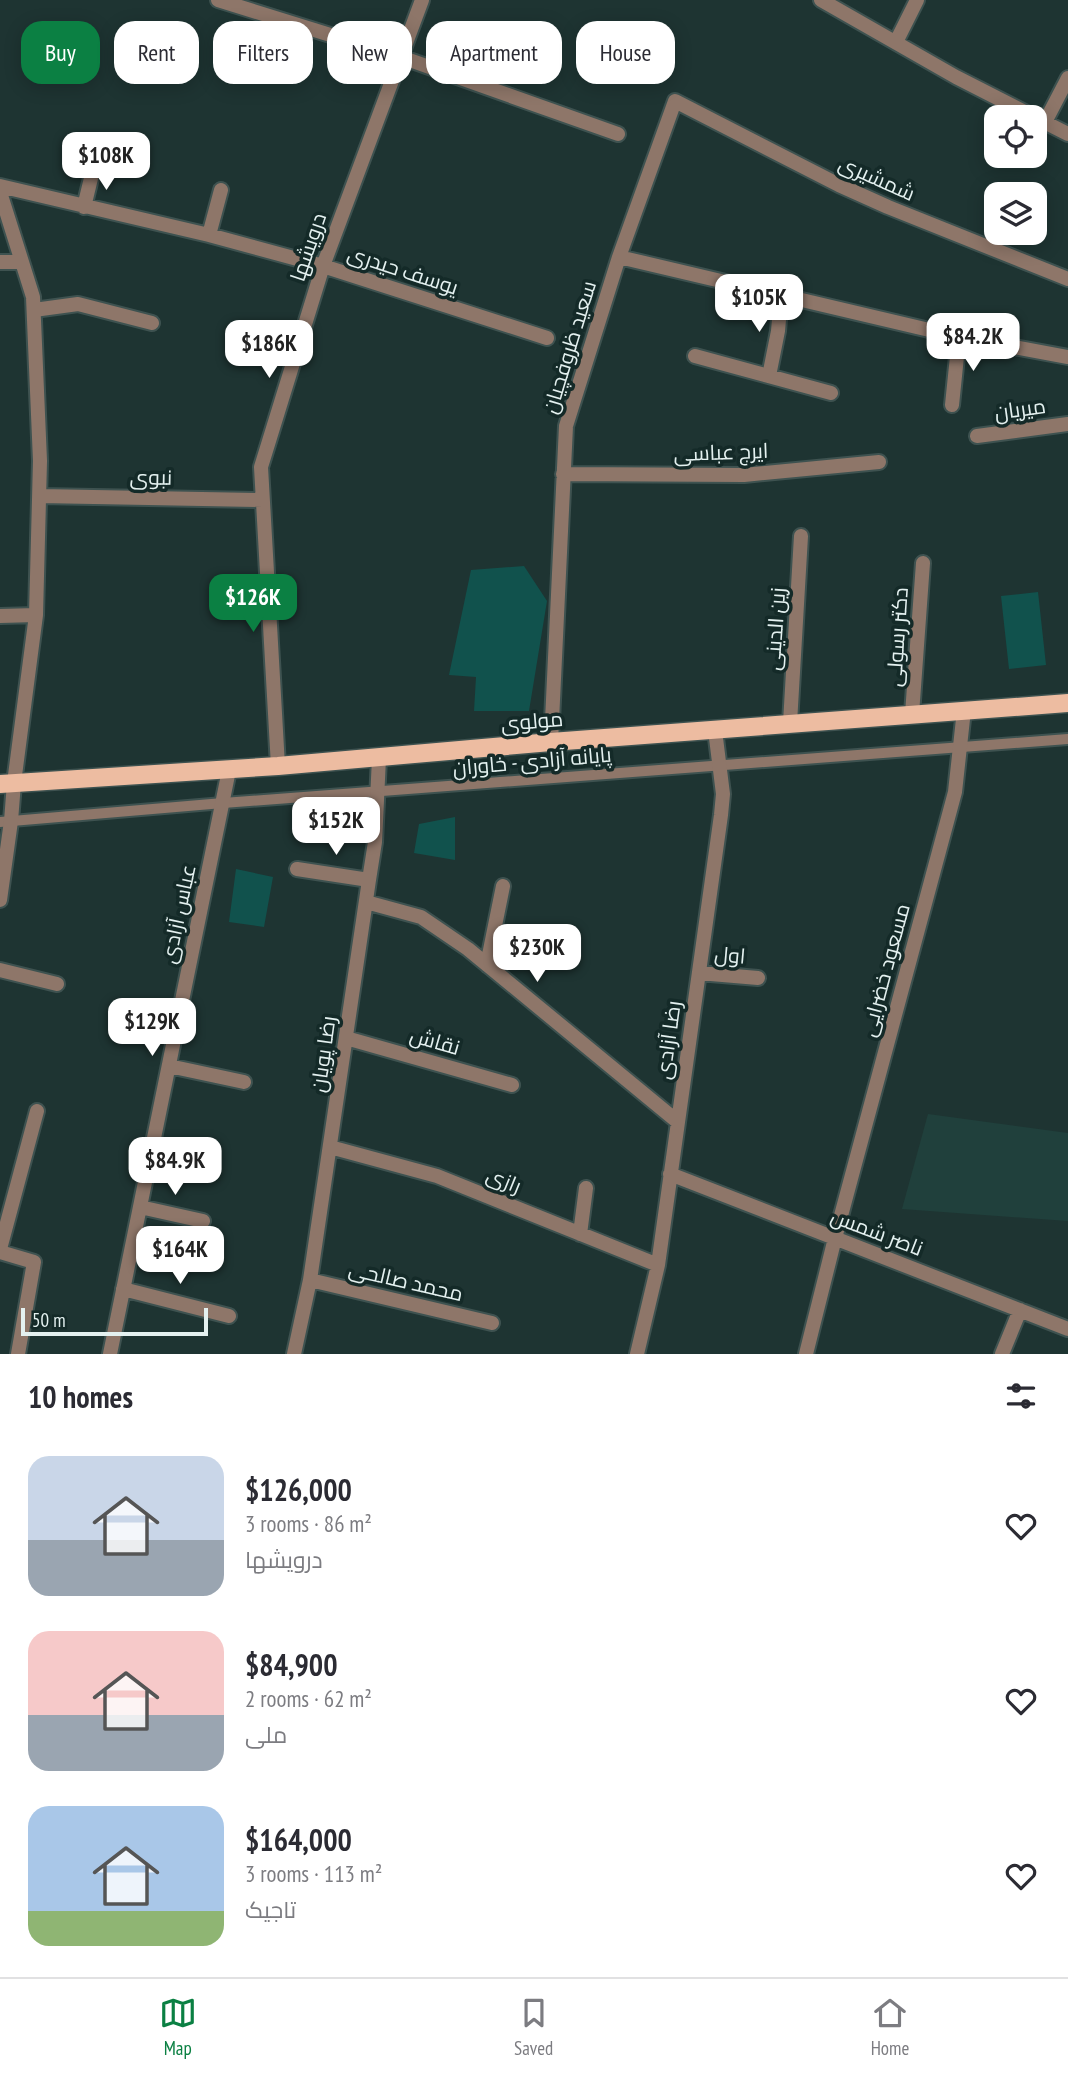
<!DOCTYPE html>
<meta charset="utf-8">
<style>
body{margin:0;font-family:"PT Sans Narrow",Cairo,sans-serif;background:#f7f7f7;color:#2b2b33;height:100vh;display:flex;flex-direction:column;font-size:26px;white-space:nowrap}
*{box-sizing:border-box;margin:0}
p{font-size:23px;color:#7c7c81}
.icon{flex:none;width:38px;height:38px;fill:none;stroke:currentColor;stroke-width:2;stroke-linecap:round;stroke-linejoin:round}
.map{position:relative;height:1354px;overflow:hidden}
.panel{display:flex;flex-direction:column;background:#fff;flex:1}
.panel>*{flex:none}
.top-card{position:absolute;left:21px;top:21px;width:700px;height:63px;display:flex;gap:14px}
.controls{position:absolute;left:984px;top:105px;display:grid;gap:14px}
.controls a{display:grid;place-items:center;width:63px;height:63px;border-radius:14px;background:#fff;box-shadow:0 4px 18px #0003;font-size:35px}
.scale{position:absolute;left:21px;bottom:18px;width:187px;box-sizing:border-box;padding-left:7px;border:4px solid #e4f1f0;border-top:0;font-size:19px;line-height:24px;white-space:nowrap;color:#e4f1f0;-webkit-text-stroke:5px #142a28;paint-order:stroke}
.price{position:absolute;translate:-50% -60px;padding:0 16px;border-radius:14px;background:#fff;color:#222;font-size:23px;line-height:46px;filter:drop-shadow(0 2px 4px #0008)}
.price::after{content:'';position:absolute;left:50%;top:42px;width:21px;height:16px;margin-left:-10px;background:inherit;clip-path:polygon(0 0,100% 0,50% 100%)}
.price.current{background:#0b8043;color:#fff}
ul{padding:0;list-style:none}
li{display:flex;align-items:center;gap:21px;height:175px;padding:0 28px}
li span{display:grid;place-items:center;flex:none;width:196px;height:140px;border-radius:21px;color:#555}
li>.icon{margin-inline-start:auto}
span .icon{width:84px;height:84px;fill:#fffc;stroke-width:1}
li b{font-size:30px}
h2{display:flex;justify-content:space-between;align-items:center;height:84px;padding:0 28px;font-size:30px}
.tag{padding:0 24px;border-radius:21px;background:#fff;box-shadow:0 4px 18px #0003;font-size:24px;line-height:63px}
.tag.current{background:#0b8043;color:#fff}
.tab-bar{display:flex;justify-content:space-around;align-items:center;height:98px;border-top:2px solid #e1e1e2;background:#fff;font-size:19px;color:#7c7c81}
.tab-bar a{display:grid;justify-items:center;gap:4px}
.tab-bar .current{color:#0b8043}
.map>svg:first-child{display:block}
.built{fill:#20403c}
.building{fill:#11524d}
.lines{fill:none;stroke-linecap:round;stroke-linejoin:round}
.service-casing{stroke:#3e5250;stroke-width:14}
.minor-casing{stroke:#3e5250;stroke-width:18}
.primary-casing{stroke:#3e5250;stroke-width:21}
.service{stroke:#8e7669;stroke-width:10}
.minor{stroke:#8e7669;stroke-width:14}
.primary{stroke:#edbca1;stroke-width:18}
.labels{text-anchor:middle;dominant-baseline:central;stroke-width:7;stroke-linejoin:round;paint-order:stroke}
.street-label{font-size:21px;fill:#e4f1f0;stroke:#142a28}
</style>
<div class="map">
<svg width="1068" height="1354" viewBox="0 0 1068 1354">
<rect width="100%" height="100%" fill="#1e3432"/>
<path class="built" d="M 928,1114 L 1068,1133 L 1068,1221 L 902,1209 Z"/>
<path class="building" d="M 524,566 L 547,601 L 529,711 L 474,711 L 476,677 L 449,675 L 471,570 Z
M 1038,592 L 1046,665 L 1009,669 L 1001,596 Z
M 455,817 L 455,860 L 414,853 L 419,824 Z
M 236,869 L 273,877 L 264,927 L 229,922 Z"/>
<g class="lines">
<g class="service-casing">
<path id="service" d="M 0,822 L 223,803 L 1068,739"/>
</g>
<g class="minor-casing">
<path id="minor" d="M 218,0 L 401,57 L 618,134
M 821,0 L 956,77 L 1068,134
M 896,42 L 917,0
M 1045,122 L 1068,78
M 0,186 L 209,235 L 323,266 L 547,338
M 0,192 L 33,297 L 40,461 L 36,615 L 14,783 L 11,821 L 0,900
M 84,207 L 93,170
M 209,235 L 221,190
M 619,257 L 959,337 L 1068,357
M 0,262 L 22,262
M 34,310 L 78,304 L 152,323
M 695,356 L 831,393
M 769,376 L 778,331 L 781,296
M 952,405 L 959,337
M 977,436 L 1068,424
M 563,474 L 744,475 L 879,462
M 40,496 L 262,500
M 0,616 L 36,615
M 912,714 L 923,563
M 790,723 L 801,536
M 551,742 L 566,426 L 619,257 L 675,101 L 839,185 L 888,207 L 1068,279
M 278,766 L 261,467 L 323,266 L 422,0
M 297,869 L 369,880
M 366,902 L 421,917 L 468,949 L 678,1122
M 487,965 L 503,886
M 0,970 L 57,984
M 699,973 L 758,978
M 346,1038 L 512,1085
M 169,1066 L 244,1082
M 330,1147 L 437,1176 L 658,1265
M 670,1174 L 1068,1329
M 140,1207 L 203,1221
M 580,1234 L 586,1188
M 0,1249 L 37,1111
M 0,1252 L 34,1262 L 18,1354
M 310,1280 L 492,1323
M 123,1289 L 229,1316
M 110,1354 L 229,770
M 294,1354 L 310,1280 L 369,880 L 375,842 L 379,758
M 637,1354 L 658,1265 L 721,815 L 723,794 L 715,730
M 806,1354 L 835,1238 L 955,792 L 964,710
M 1002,1354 L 1020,1310"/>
</g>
<g class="primary-casing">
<path id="primary" d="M 0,784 L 278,766 L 551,742 L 1068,703"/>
</g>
<use href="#service" class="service"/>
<use href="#minor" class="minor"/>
<use href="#primary" class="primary"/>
</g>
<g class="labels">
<g class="street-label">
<text transform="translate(877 178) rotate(24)">شمشیری</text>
<text transform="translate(308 247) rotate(-71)">درویشها</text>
<text transform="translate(403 270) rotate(18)">یوسف حیدری</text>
<text transform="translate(569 347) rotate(-73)">سعید ظروفچیان</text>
<text transform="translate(1020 409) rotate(-8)">میریان</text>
<text transform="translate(721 452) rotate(-2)">ایرج عباسی</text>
<text transform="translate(151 477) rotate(1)">نبوی</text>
<text transform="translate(775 629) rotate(-86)">زین الدینی</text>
<text transform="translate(897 637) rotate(-86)">دکتر رسولی</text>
<text transform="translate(532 721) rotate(-5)">مولوی</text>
<text transform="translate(532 761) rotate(-5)">پایانه آزادی - خاوران</text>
<text transform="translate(178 914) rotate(-78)">عباس آزادی</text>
<text transform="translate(730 955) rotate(5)">اول</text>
<text transform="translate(885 970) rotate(-75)">مسعود خضرایی</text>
<text transform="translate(668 1040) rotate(-82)">رضا آزادی</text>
<text transform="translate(435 1041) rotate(16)">نقاش</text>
<text transform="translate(323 1054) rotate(-82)">رضا پویان</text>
<text transform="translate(504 1180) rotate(22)">رازی</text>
<text transform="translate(877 1232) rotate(21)">ناصر شمس</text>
<text transform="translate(406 1281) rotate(13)">محمد صالحی</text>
</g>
</g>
</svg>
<div class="controls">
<a><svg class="icon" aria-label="locate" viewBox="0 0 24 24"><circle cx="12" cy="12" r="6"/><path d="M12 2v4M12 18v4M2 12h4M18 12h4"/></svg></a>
<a><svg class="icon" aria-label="layers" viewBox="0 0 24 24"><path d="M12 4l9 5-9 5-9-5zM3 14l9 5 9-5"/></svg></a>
</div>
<div class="scale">50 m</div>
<b class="price" style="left:106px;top:192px">$108K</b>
<b class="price" style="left:759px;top:334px">$105K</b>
<b class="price" style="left:973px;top:373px">$84.2K</b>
<b class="price" style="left:269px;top:380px">$186K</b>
<b class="price current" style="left:253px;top:634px">$126K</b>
<b class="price" style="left:336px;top:857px">$152K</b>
<b class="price" style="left:537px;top:984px">$230K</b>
<b class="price" style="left:152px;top:1058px">$129K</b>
<b class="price" style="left:175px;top:1197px">$84.9K</b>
<b class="price" style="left:180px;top:1286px">$164K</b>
<div class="top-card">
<a class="tag current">Buy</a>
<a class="tag">Rent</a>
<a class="tag">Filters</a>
<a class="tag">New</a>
<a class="tag">Apartment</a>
<a class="tag">House</a>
</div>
</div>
<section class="panel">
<h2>10 homes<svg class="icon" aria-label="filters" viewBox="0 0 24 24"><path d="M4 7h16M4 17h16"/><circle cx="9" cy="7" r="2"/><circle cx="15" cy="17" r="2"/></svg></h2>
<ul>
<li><span style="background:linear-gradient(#c9d6e8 60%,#9aa5b1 0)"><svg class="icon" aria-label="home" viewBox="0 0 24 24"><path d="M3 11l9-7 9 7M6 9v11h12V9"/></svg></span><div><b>$126,000</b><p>3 rooms · 86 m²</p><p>درویشها</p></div><svg class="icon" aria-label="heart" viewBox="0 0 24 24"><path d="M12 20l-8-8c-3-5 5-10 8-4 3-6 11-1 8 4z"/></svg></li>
<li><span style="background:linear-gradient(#f6c9c9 60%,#9aa5b1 0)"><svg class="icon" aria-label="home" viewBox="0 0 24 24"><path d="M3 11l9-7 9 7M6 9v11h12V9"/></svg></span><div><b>$84,900</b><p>2 rooms · 62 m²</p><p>ملی</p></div><svg class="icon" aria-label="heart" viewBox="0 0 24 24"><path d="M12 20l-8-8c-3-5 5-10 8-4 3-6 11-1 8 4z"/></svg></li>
<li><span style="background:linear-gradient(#a9c7e8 75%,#8fb573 0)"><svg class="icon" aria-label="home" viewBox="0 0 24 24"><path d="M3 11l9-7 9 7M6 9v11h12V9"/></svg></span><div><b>$164,000</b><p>3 rooms · 113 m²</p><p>تاجیک</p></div><svg class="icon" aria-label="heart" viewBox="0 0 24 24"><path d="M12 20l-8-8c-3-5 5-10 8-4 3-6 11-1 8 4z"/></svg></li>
</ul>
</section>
<nav class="tab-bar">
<a class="current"><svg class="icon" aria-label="map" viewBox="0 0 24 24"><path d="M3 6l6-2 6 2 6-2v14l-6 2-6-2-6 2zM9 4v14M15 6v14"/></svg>Map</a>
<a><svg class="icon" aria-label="saved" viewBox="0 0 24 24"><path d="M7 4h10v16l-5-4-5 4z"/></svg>Saved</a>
<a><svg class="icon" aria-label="home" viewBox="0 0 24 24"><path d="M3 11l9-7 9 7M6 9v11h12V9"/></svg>Home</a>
</nav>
